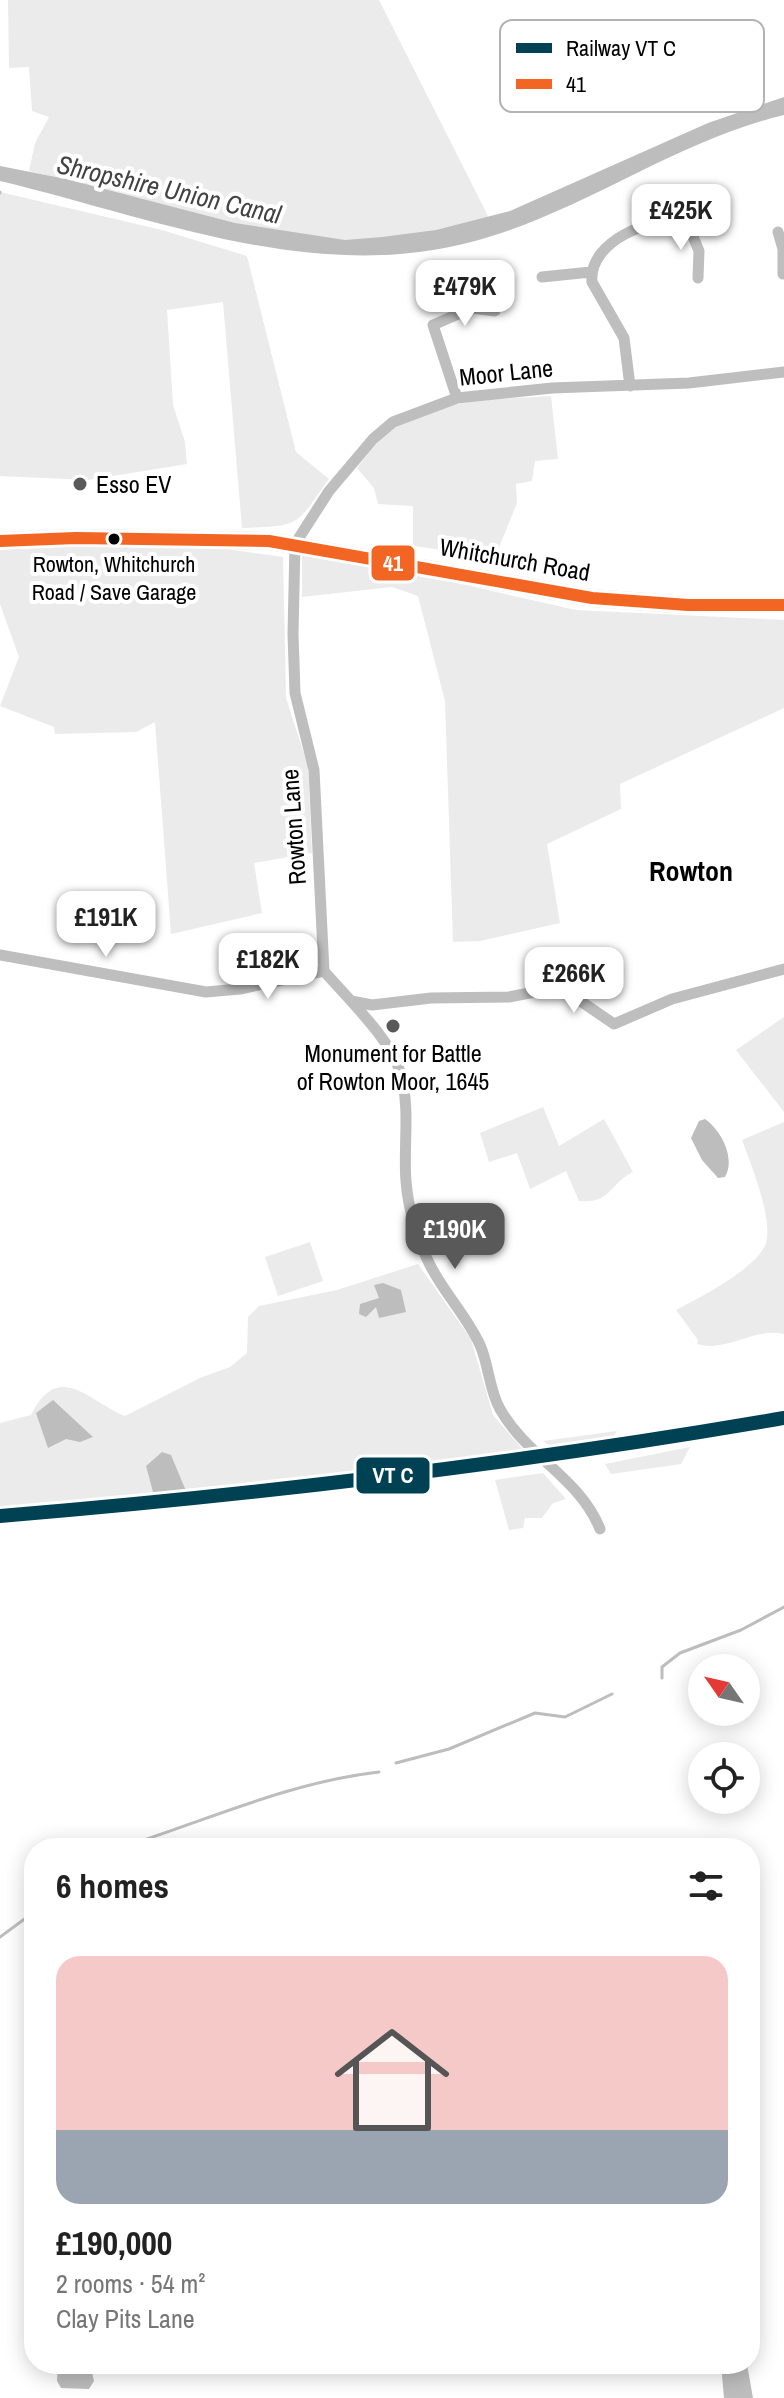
<!DOCTYPE html>
<meta charset="utf-8">
<style>
body{margin:0;font-family:"Archivo Narrow",sans-serif;background:#f6f6f6;color:#222;height:100vh;display:flex;flex-direction:column;font-size:30px;white-space:nowrap}
*{box-sizing:border-box;margin:0}
p{font-size:26px;color:#767676}
.icon{flex:none;width:44px;height:44px;fill:none;stroke:currentColor;stroke-width:2;stroke-linecap:round;stroke-linejoin:round}
.map{position:relative;flex:1;overflow:hidden}
.side{position:absolute;left:24px;top:1838px;width:736px;height:536px;display:flex;flex-direction:column;background:#fff;border-radius:32px;box-shadow:0 4px 20px #0003}
.side>*{flex:none}
.needle{width:52px;rotate:304deg}
.tools{position:absolute;left:688px;top:1654px;display:grid;gap:16px}
.tools a{display:grid;place-items:center;width:72px;height:72px;border-radius:50%;background:#fff;box-shadow:0 4px 20px #0003;font-size:40px}
.price{position:absolute;translate:-50% -68px;padding:0 18px;border-radius:16px;background:#fff;color:#222;font-size:26px;line-height:52px;filter:drop-shadow(0 2px 4px #0008)}
.price::after{content:'';position:absolute;left:50%;top:48px;width:24px;height:18px;margin-left:-12px;background:inherit;clip-path:polygon(0 0,100% 0,50% 100%)}
.price.selected{background:#595959;color:#fff}
ul{padding:0;list-style:none}
li{display:grid;align-content:center;gap:16px;height:424px;padding:0 32px}
li span{display:grid;place-items:center;height:248px;border-radius:24px;color:#555}
li>.icon{margin-inline-start:auto}
span .icon{width:144px;height:144px;fill:#fffc;stroke-width:1}
li b{font-size:34px}
h2{display:flex;justify-content:space-between;align-items:center;height:96px;padding:0 32px;font-size:34px}
.map>svg:first-child{display:block}
.green{fill:#ebebeb}
.water{fill:#bdbdbd}
.lines{fill:none;stroke-linecap:round;stroke-linejoin:round}
.stream{stroke:#bdbdbd;stroke-width:3}
.highway-casing{stroke:#dbdbdb;stroke-width:18}
.minor{stroke:#bebebe;stroke-width:11}
.highway{stroke:#bebebe;stroke-width:16}
.bus-1-casing{stroke:#fff;stroke-width:18}
.bus-1{stroke:#f26522;stroke-width:12}
.rail-1-casing{stroke:#fff;stroke-width:20}
.rail-1{stroke:#004153;stroke-width:14}
.poi-dot{fill:#595959;stroke:#fff;stroke-width:3}
.bus-dot{fill:#000;stroke:#fff;stroke-width:3}
.labels{text-anchor:middle;dominant-baseline:central;stroke-width:8;stroke-linejoin:round;paint-order:stroke}
.bus-label{font-size:22px;fill:#000;stroke:#fff}
.street-label{font-size:24px;fill:#000;stroke:#fff}
.poi-label{font-size:24px;fill:#000;stroke:#fff;text-anchor:start}
.water-label{font-size:26px;font-style:italic;fill:#424242;stroke:#fff}
.quarter-label{font-size:28px;font-weight:bold;fill:#000;stroke:#fff}
.key{fill:#fff;stroke:#b2b2b2;stroke-width:2}
.key-label{font-size:22px;fill:#000}
.line-badge{stroke:#fff;stroke-width:3}
.badge-label{font-size:22px;text-anchor:middle;font-weight:bold;fill:#fff}
</style>
<div class="map">
<svg width="784" height="2398" viewBox="0 0 784 2398">
<rect width="100%" height="100%" fill="#fff"/>
<path class="green" d="M 8,0 L 379,0 L 489,218 C 442,229 392,242 344,240 C 237,236 133,194 29,171 L 35,143 L 49,117 L 32,111 L 29,67 L 9,68 Z
M 0,192 L 162,230 L 247,256 L 296,452 L 329,479 C 295,526 302,526 242,528 L 223,302 L 167,310 L 173,405 L 185,442 L 187,464 L 88,480 L 0,476 Z
M 551,396 L 558,459 L 535,461 L 532,481 L 516,484 L 517,503 L 495,557 L 413,546 L 413,506 L 378,504 L 374,488 L 357,468 C 367,455 377,441 390,431 C 428,399 504,399 551,396 Z
M 198,545 L 283,557 L 286,698 L 308,766 L 312,853 L 254,863 L 262,913 L 171,934 L 155,722 L 136,732 L 55,734 L 54,727 L 0,706 L 19,657 L 0,604 L 0,548 Z
M 302,555 L 412,573 L 576,610 L 784,620 L 784,708 L 620,784 L 621,809 L 547,844 L 560,923 L 480,941 L 453,942 L 445,701 L 418,596 L 392,587 L 302,597 Z
M 784,1017 L 784,1112 L 736,1050 Z
M 543,1107 L 559,1146 L 604,1119 L 633,1172 C 610,1183 611,1204 579,1201 L 566,1171 L 530,1189 L 517,1153 L 489,1162 L 480,1133 Z
M 784,1122 L 784,1334 C 755,1327 726,1353 697,1344 L 698,1340 L 676,1310 C 699,1298 758,1268 766,1243 C 773,1217 751,1165 742,1140 Z
M 310,1242 L 323,1281 L 278,1296 L 265,1257 Z
M 418,1264 L 471,1339 L 493,1415 L 526,1453 L 187,1493 L 173,1460 L 146,1466 L 154,1496 L 0,1511 L 0,1423 L 31,1415 C 59,1359 89,1402 125,1416 L 200,1378 L 230,1367 L 247,1353 L 248,1317 L 259,1306 L 337,1290 Z
M 617,1431 L 609,1443 L 555,1451 L 543,1441 Z
M 690,1447 L 681,1464 L 611,1474 L 605,1464 Z
M 543,1473 L 566,1499 L 553,1503 L 542,1518 L 525,1518 L 523,1528 L 509,1530 L 495,1480 Z"/>
<path class="water" d="M 784,97 L 784,115 C 675,141 583,212 475,241 C 315,285 155,218 0,181 L 0,166 L 66,179 L 235,223 L 345,240 L 382,237 L 436,230 L 510,211 L 708,123 Z
M 705,1119 C 721,1130 736,1158 725,1177 L 718,1178 L 702,1160 L 691,1138 L 699,1121 Z
M 383,1283 L 401,1290 L 406,1312 L 379,1318 L 376,1307 L 366,1317 L 359,1314 L 360,1304 L 379,1298 L 374,1285 Z
M 53,1400 L 93,1437 L 80,1442 L 66,1439 L 48,1448 L 36,1413 Z
M 162,1452 L 171,1455 L 187,1493 L 154,1496 L 146,1466 Z
M 58,2364 L 90,2364 L 94,2381 L 89,2389 L 61,2388 L 57,2381 Z
M 721,2364 L 747,2364 L 753,2398 L 724,2398 Z"/>
<g class="lines">
<path class="stream" d="M 0,193 L 0,192
M 662,1678 L 662,1667 L 680,1653 L 741,1630 L 784,1607
M 396,1763 L 449,1749 L 535,1713 L 565,1717 L 612,1694
M 120,1848 C 205,1821 290,1782 379,1772
M 0,1937 L 34,1912"/>
<g class="highway-casing">
<path id="highway" d="M 0,541 L 76,538 L 269,541 L 592,598 L 688,605 L 784,605"/>
</g>
<path class="minor" d="M 687,222 L 699,251 L 698,278
M 778,232 L 783,249 L 783,274
M 542,277 L 591,272
M 630,386 L 624,338 L 592,282 C 588,241 653,215 687,222 L 710,194
M 457,398 L 433,325 L 472,308 L 495,311
M 0,955 L 206,992 L 240,989 L 324,971
M 324,971 L 314,770 L 295,693 L 293,634 L 295,544 L 329,491 L 373,439 L 393,422 L 457,398 L 552,388 L 689,383 L 784,372
M 324,971 C 347,998 390,1038 400,1072 C 411,1108 403,1146 406,1181 C 408,1208 417,1239 429,1263 C 443,1292 467,1316 480,1345 C 489,1365 489,1390 500,1409 C 526,1456 580,1478 600,1529
M 351,1001 L 372,1005 L 431,998 L 509,997 L 560,987 L 614,1024 L 672,999 L 784,969"/>
<use href="#highway" class="highway"/>
<g class="bus-1-casing">
<path id="bus-1" d="M 0,541 L 76,538 L 269,541 L 592,598 L 688,605 L 784,605"/>
</g>
<use href="#bus-1" class="bus-1"/>
<g class="rail-1-casing">
<path id="rail-1" d="M 0,1516 C 263,1494 524,1463 784,1418"/>
</g>
<use href="#rail-1" class="rail-1"/>
</g>
<g class="poi-dot">
<circle cx="80" cy="484" r="8"/>
<circle cx="393" cy="1026" r="8"/>
</g>
<circle class="bus-dot" cx="114" cy="539" r="7"/>
<g class="labels">
<g class="bus-label">
<text x="114" y="564">Rowton, Whitchurch<tspan x="114" dy="28">Road / Save Garage</tspan></text>
</g>
<g class="street-label">
<text transform="translate(506 372) rotate(-6)">Moor Lane</text>
<text transform="translate(515 559) rotate(10)">Whitchurch Road</text>
<text transform="translate(293 827) rotate(-94)">Rowton Lane</text>
</g>
<g class="poi-label">
<text x="96" y="484">Esso EV</text>
<text x="393" y="1053" text-anchor="middle">Monument for Battle<tspan x="393" dy="28">of Rowton Moor, 1645</tspan></text>
</g>
<g class="water-label">
<text transform="translate(169 189) rotate(13)">Shropshire Union Canal</text>
</g>
<g class="quarter-label">
<text x="691" y="871">Rowton</text>
</g>
</g>
<rect x="500" y="20" width="264" height="92" rx="12" class="key"/>
<rect x="516" y="43" width="36" height="10" fill="#004153"/>
<rect x="516" y="79" width="36" height="10" fill="#f26522"/>
<g class="key-label">
<text x="566" y="56">Railway VT C</text>
<text x="566" y="92">41</text>
</g>
<g class="line-badge">
<rect x="370" y="544" width="46" height="38" rx="8" fill="#f26522"/>
<rect x="355" y="1456" width="76" height="39" rx="8" fill="#004153"/>
</g>
<g class="badge-label">
<text x="393" y="571">41</text>
<text x="393" y="1483">VT C</text>
</g>
</svg>
<div class="tools">
<a><svg class="needle" viewBox="-14 -14 28 28"><path d="M0-13l5 13h-10z" fill="#e53935"/><path d="M0 13l5-13h-10z" fill="#767676"/></svg></a>
<a><svg class="icon" aria-label="locate" viewBox="0 0 24 24"><circle cx="12" cy="12" r="6"/><path d="M12 2v4M12 18v4M2 12h4M18 12h4"/></svg></a>
</div>
<b class="price" style="left:681px;top:252px">£425K</b>
<b class="price" style="left:465px;top:328px">£479K</b>
<b class="price" style="left:106px;top:959px">£191K</b>
<b class="price" style="left:268px;top:1001px">£182K</b>
<b class="price" style="left:574px;top:1015px">£266K</b>
<b class="price selected" style="left:455px;top:1271px">£190K</b>
<section class="side">
<h2>6 homes<svg class="icon" aria-label="filters" viewBox="0 0 24 24"><path d="M4 7h16M4 17h16"/><circle cx="9" cy="7" r="2"/><circle cx="15" cy="17" r="2"/></svg></h2>
<ul>
<li><span style="background:linear-gradient(#f6c9c9 70%,#9aa5b1 0)"><svg class="icon" aria-label="home" viewBox="0 0 24 24"><path d="M3 11l9-7 9 7M6 9v11h12V9"/></svg></span><div><b>£190,000</b><p>2 rooms · 54 m²</p><p>Clay Pits Lane</p></div></li>
</ul>
</section>
</div>
